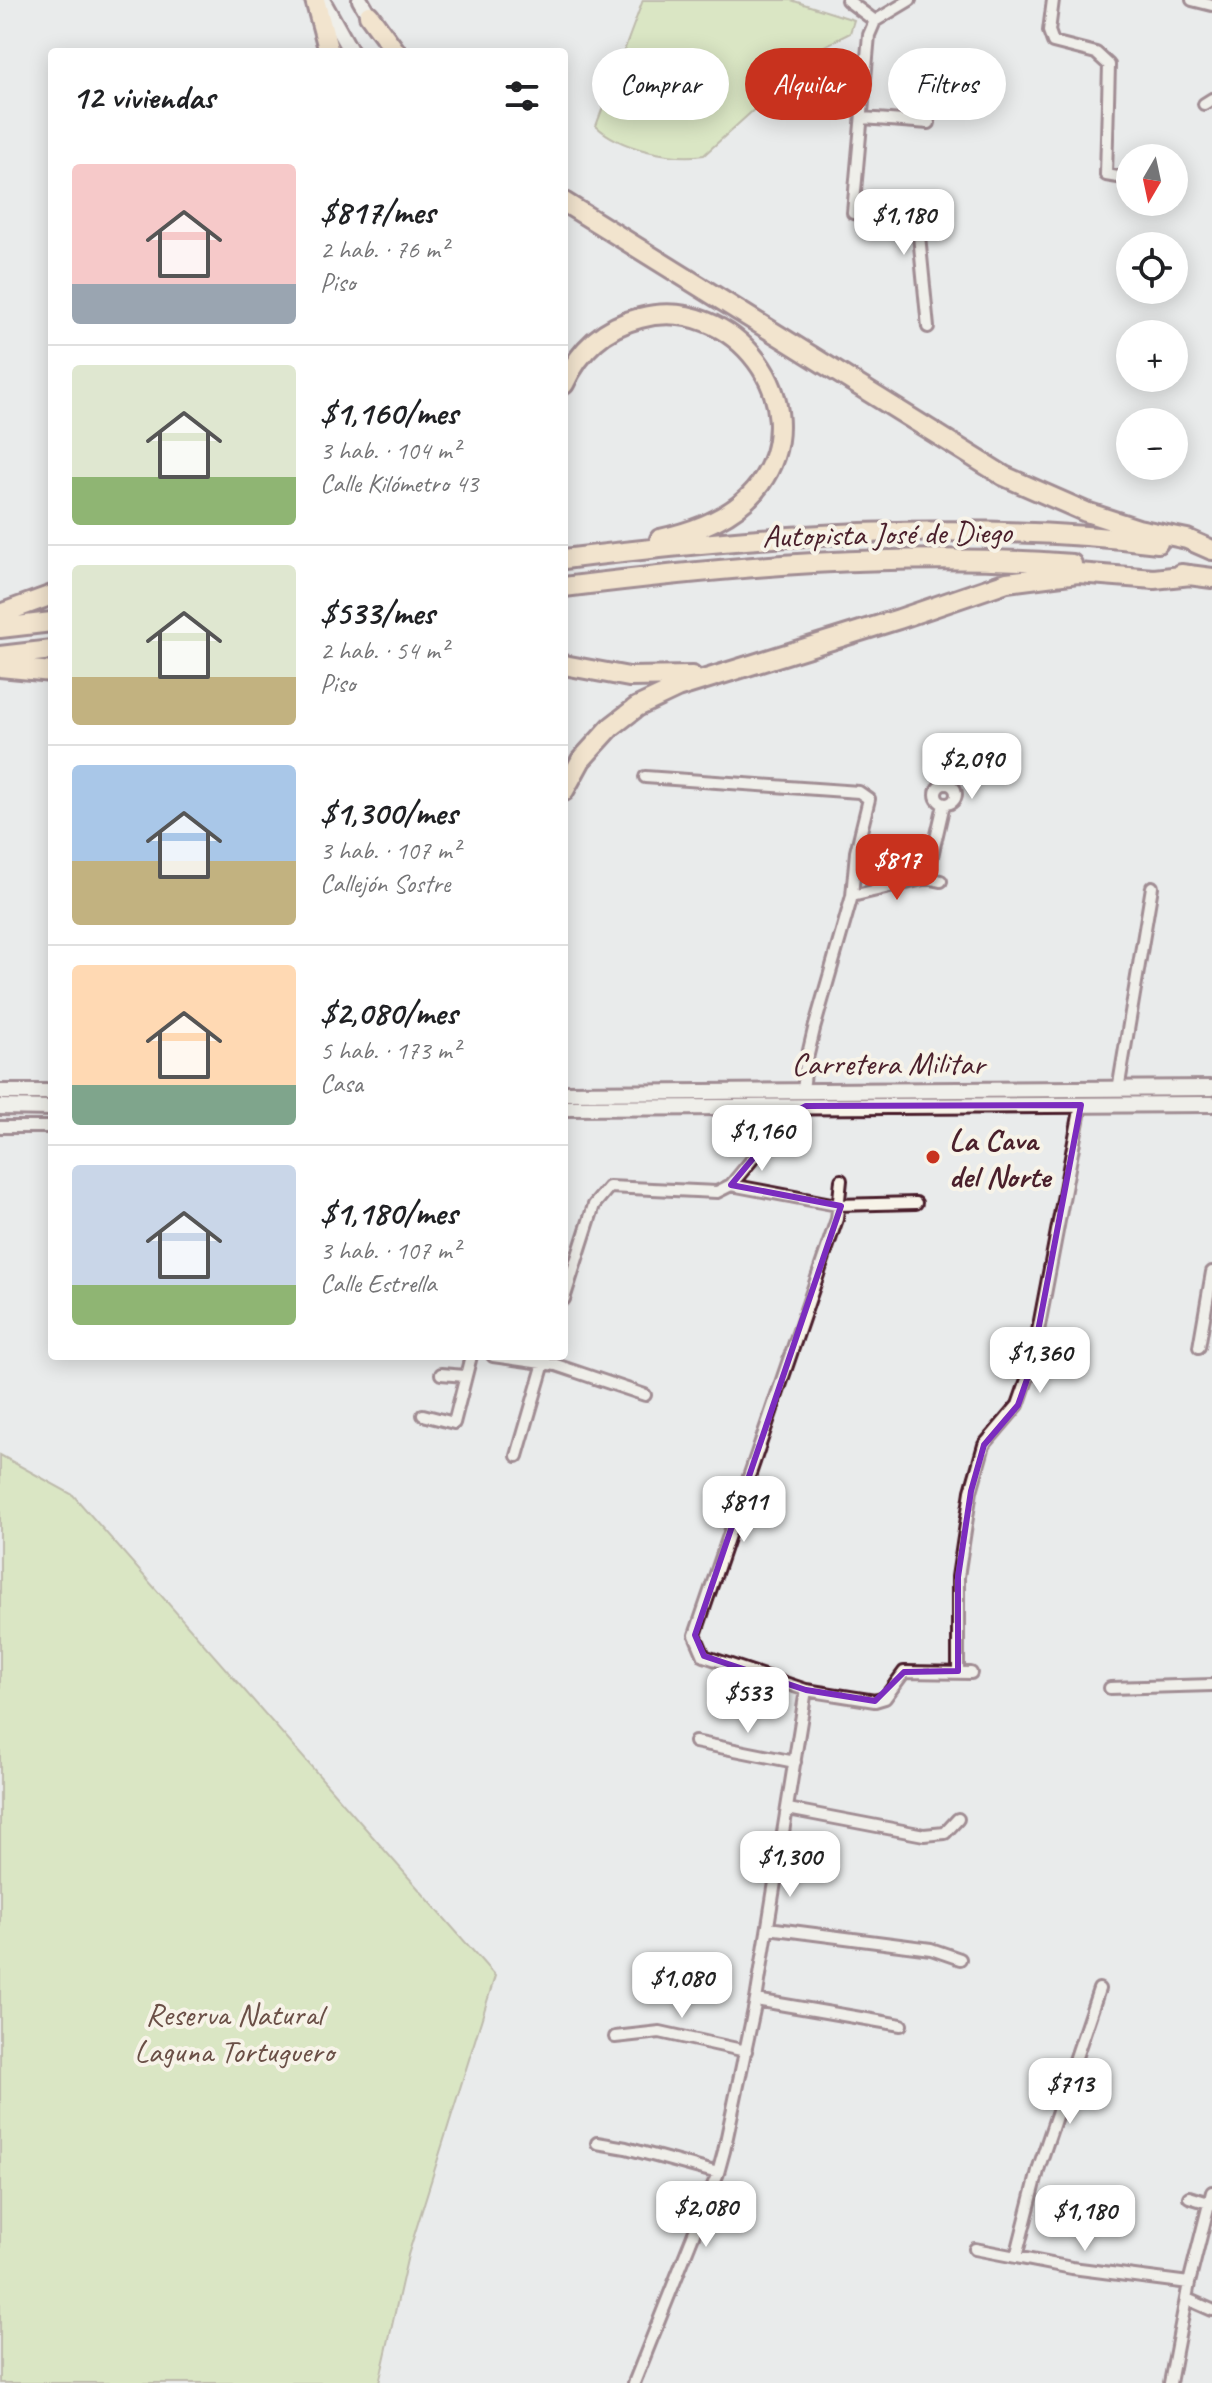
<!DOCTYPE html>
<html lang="es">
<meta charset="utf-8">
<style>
body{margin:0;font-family:Caveat,sans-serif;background:#f2f2f2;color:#202124;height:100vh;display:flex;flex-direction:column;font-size:30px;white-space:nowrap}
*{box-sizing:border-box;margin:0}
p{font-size:26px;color:#757577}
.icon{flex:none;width:44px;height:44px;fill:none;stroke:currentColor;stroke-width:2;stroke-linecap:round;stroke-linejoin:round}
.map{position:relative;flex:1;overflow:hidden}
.panel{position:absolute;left:48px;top:48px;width:520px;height:1312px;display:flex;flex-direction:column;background:#fff;border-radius:8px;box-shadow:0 4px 20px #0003}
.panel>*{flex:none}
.top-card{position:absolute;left:592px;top:48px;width:500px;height:72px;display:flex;gap:16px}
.needle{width:52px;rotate:189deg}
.fabs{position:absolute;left:1116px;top:144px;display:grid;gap:16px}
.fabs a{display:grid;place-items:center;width:72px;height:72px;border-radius:50%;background:#fff;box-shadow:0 4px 20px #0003;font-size:40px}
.price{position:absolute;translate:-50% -68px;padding:0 18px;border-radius:16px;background:#fff;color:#222;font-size:26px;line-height:52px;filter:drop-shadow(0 2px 4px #0008)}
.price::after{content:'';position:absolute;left:50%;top:48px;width:24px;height:18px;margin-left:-12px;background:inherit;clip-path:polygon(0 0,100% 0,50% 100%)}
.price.selected{background:#c8321e;color:#fff}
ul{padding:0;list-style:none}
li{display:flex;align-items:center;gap:24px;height:200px;padding:0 24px}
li+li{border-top:2px solid #e0e0e0}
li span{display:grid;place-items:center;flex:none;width:224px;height:160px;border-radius:8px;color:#555}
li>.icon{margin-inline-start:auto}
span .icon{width:96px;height:96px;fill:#fffc;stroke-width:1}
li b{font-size:34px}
h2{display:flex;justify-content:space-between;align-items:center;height:96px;padding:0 24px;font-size:34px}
.tag{padding:0 28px;border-radius:36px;background:#fff;box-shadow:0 4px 20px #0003;font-size:28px;line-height:72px}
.tag.selected{background:#c8321e;color:#fff}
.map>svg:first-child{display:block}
.green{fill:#c8e096;stroke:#898060;stroke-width:2}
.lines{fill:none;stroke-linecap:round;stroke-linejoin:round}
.minor-casing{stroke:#4a1f2b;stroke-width:16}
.secondary-casing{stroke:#4a1f2b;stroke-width:20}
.motorway-casing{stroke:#4a1f2b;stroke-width:24}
.minor{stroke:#f7f3e8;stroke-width:10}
.secondary{stroke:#f7f3e8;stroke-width:14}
.motorway{stroke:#fcdcac;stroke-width:18}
.marked{fill:none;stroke:#7b2cbf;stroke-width:6;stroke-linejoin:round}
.poi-dot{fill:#c8321e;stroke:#f7f3e8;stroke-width:3}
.labels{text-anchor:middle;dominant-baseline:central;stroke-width:8;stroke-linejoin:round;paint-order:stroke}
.street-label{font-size:32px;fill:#4a1f2b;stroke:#f7f3e8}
.poi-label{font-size:32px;font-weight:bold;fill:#4a1f2b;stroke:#f7f3e8;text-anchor:start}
.park-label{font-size:32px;fill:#6a4f46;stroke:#f7f3e8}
</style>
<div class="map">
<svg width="1212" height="2383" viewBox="0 0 1212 2383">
<rect width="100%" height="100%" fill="#e9ebeb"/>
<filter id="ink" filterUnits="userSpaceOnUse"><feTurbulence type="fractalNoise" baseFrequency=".0125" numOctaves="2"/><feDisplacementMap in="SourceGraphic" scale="16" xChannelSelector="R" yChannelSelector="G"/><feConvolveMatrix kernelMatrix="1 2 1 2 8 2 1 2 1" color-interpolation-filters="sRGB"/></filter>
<g filter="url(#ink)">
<path class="green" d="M 643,0 L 791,0 L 854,20 L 850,33 L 803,57 L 779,87 L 704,155 C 672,160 620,149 596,126 Z
M 0,1455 L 73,1495 L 495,1976 L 408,2255 L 379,2383 L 0,2383 Z"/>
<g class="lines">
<g class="minor-casing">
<path id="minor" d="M 847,0 L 875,21
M 1053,0 L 1049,31 L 1053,42 L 1096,53 L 1109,65 L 1106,175 L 1130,179
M 1192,0 L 1212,5
M 875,21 L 869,35 L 853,213 L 912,219 L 918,225 L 928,327
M 875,21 L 910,0
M 1204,104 L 1212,99
M 863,118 L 929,123
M 645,777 L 859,792 L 869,799 L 856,852 L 852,896 L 814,1029 L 806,1063 L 803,1091
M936 794a10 10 0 1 1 20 0a10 10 0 1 1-20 0Z
M 927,878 L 944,804
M 852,896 L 927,878 L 941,881
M 1118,1090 L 1152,887
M 0,1127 L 52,1127
M 841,1180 L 837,1219 L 695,1635 L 704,1656 L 806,1690 L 875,1701 L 885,1698 L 904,1672 L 971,1673
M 731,1185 L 789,1115 L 802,1108
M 564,1299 L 594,1205 L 609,1187 L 717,1192 L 731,1185 L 837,1205 L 916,1203
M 1199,1347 L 1212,1272
M 493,1356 L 556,1365 L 645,1395
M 441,1374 L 465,1376
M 423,1415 L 454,1423 L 471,1356
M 517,1456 L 546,1356
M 958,1671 L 958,1577 L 971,1491 L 984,1445 L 1018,1405 L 1031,1368 L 1081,1105
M 1110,1688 L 1212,1685
M 695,1742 L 795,1762
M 788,1809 L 924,1835 L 945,1833 L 958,1819
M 768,1928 L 931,1949 L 960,1959
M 756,2000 L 901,2025
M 615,2037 L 660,2032 L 746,2051
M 597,2143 L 626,2148 L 718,2173
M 1189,2197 L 1212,2204
M 975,2249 L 1072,2268 L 1189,2283
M 1016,2257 L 1039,2167 L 1099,1989
M 1187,2299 L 1212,2310
M 634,2383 L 718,2173 L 724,2151 L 756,2000 L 806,1690
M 1170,2383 L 1189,2283 L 1212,2192"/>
</g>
<g class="secondary-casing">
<path id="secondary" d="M 322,0 L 351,52
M 360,0 L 374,24
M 0,1092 L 52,1092
M 564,1093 L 1212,1088
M 0,1107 L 52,1108
M 564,1108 L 1212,1104"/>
</g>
<g class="motorway-casing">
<path id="motorway" d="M 315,0 L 329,52
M 369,15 L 396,52
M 564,202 L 1004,476 L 1086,512 L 1138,529 L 1187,539 L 1212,550
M 564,384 C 579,351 604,327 640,318 C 733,293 818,402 760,484 C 737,516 697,531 660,539
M 564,559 C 760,535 961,519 1158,543
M 1181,574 L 1212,578
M 564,587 C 732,566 902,551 1072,564
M 0,614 L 52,595
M 0,628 L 52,622
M 0,656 L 52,650
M 564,665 L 629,677 L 692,676
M 0,667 L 52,672
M 564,791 L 581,760 L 611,727 L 637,707 L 677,688 L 899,619 L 1007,582 L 1078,573 L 1154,579 L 1191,575"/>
</g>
<use href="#minor" class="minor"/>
<use href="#secondary" class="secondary"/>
<use href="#motorway" class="motorway"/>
</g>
</g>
<path d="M0 0H1212V2383H0ZM 1081,1105 L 1031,1368 L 1018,1405 L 984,1445 L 971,1491 L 958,1577 L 958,1671 L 904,1672 L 875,1701 L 806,1690 L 704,1656 L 695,1635 L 841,1206 L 731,1185 L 789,1115 L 806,1106 Z" fill="#e9ebeb" fill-opacity=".55" fill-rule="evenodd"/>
<path class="marked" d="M 1081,1105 L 1031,1368 L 1018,1405 L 984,1445 L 971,1491 L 958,1577 L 958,1671 L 904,1672 L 875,1701 L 806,1690 L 704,1656 L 695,1635 L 841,1206 L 731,1185 L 789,1115 L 806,1106 Z"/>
<circle class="poi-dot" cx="933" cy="1157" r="8"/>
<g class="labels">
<g class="street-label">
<text transform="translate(887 534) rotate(-1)">Autopista José de Diego</text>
<text x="888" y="1063">Carretera Militar</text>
</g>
<g class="poi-label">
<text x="949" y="1139">La Cava<tspan x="949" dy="37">del Norte</tspan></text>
</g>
<g class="park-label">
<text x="234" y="2014">Reserva Natural<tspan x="234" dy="37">Laguna Tortuguero</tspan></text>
</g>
</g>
</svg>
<div class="fabs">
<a><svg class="needle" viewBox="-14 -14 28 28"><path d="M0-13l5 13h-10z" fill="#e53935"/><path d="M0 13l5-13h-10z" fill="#757577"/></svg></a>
<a><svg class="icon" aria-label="locate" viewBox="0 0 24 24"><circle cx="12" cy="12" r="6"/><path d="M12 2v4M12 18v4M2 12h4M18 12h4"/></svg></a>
<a>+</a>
<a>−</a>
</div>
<b class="price" style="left:904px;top:257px">$1,180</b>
<b class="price" style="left:972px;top:801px">$2,090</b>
<b class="price selected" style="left:897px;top:902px">$817</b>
<b class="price" style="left:762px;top:1173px">$1,160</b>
<b class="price" style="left:1040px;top:1395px">$1,360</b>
<b class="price" style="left:744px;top:1544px">$811</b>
<b class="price" style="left:748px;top:1735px">$533</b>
<b class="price" style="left:790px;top:1899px">$1,300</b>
<b class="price" style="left:682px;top:2020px">$1,080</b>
<b class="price" style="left:1070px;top:2126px">$713</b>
<b class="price" style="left:706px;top:2249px">$2,080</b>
<b class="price" style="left:1085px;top:2253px">$1,180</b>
<div class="top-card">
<a class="tag">Comprar</a>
<a class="tag selected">Alquilar</a>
<a class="tag">Filtros</a>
</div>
<section class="panel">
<h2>12 viviendas<svg class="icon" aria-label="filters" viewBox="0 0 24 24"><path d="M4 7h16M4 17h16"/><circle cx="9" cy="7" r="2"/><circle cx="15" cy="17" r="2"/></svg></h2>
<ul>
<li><span style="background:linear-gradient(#f6c9c9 75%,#9aa5b1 0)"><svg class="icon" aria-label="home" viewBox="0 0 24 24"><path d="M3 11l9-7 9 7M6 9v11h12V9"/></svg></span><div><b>$817/mes</b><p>2 hab. · 76 m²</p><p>Piso</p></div></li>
<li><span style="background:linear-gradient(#dfe7d0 70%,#8fb573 0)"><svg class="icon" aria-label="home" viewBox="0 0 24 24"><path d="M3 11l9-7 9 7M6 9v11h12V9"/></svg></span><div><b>$1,160/mes</b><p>3 hab. · 104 m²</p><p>Calle Kilómetro 43</p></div></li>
<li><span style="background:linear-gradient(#dfe7d0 70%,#c2b280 0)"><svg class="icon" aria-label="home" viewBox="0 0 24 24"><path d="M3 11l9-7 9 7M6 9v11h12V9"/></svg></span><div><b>$533/mes</b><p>2 hab. · 54 m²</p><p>Piso</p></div></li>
<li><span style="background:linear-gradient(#a9c7e8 60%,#c2b280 0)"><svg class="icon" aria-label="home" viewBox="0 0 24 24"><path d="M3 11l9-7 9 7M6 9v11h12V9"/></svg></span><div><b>$1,300/mes</b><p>3 hab. · 107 m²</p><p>Callejón Sostre</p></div></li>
<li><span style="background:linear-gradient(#ffd9b3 75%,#7fa58c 0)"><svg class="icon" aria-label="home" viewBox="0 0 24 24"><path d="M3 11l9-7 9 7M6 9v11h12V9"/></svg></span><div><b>$2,080/mes</b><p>5 hab. · 173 m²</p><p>Casa</p></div></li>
<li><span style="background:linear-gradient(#c9d6e8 75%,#8fb573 0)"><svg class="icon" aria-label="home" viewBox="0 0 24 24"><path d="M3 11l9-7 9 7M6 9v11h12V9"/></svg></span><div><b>$1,180/mes</b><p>3 hab. · 107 m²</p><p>Calle Estrella</p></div></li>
</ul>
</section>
</div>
